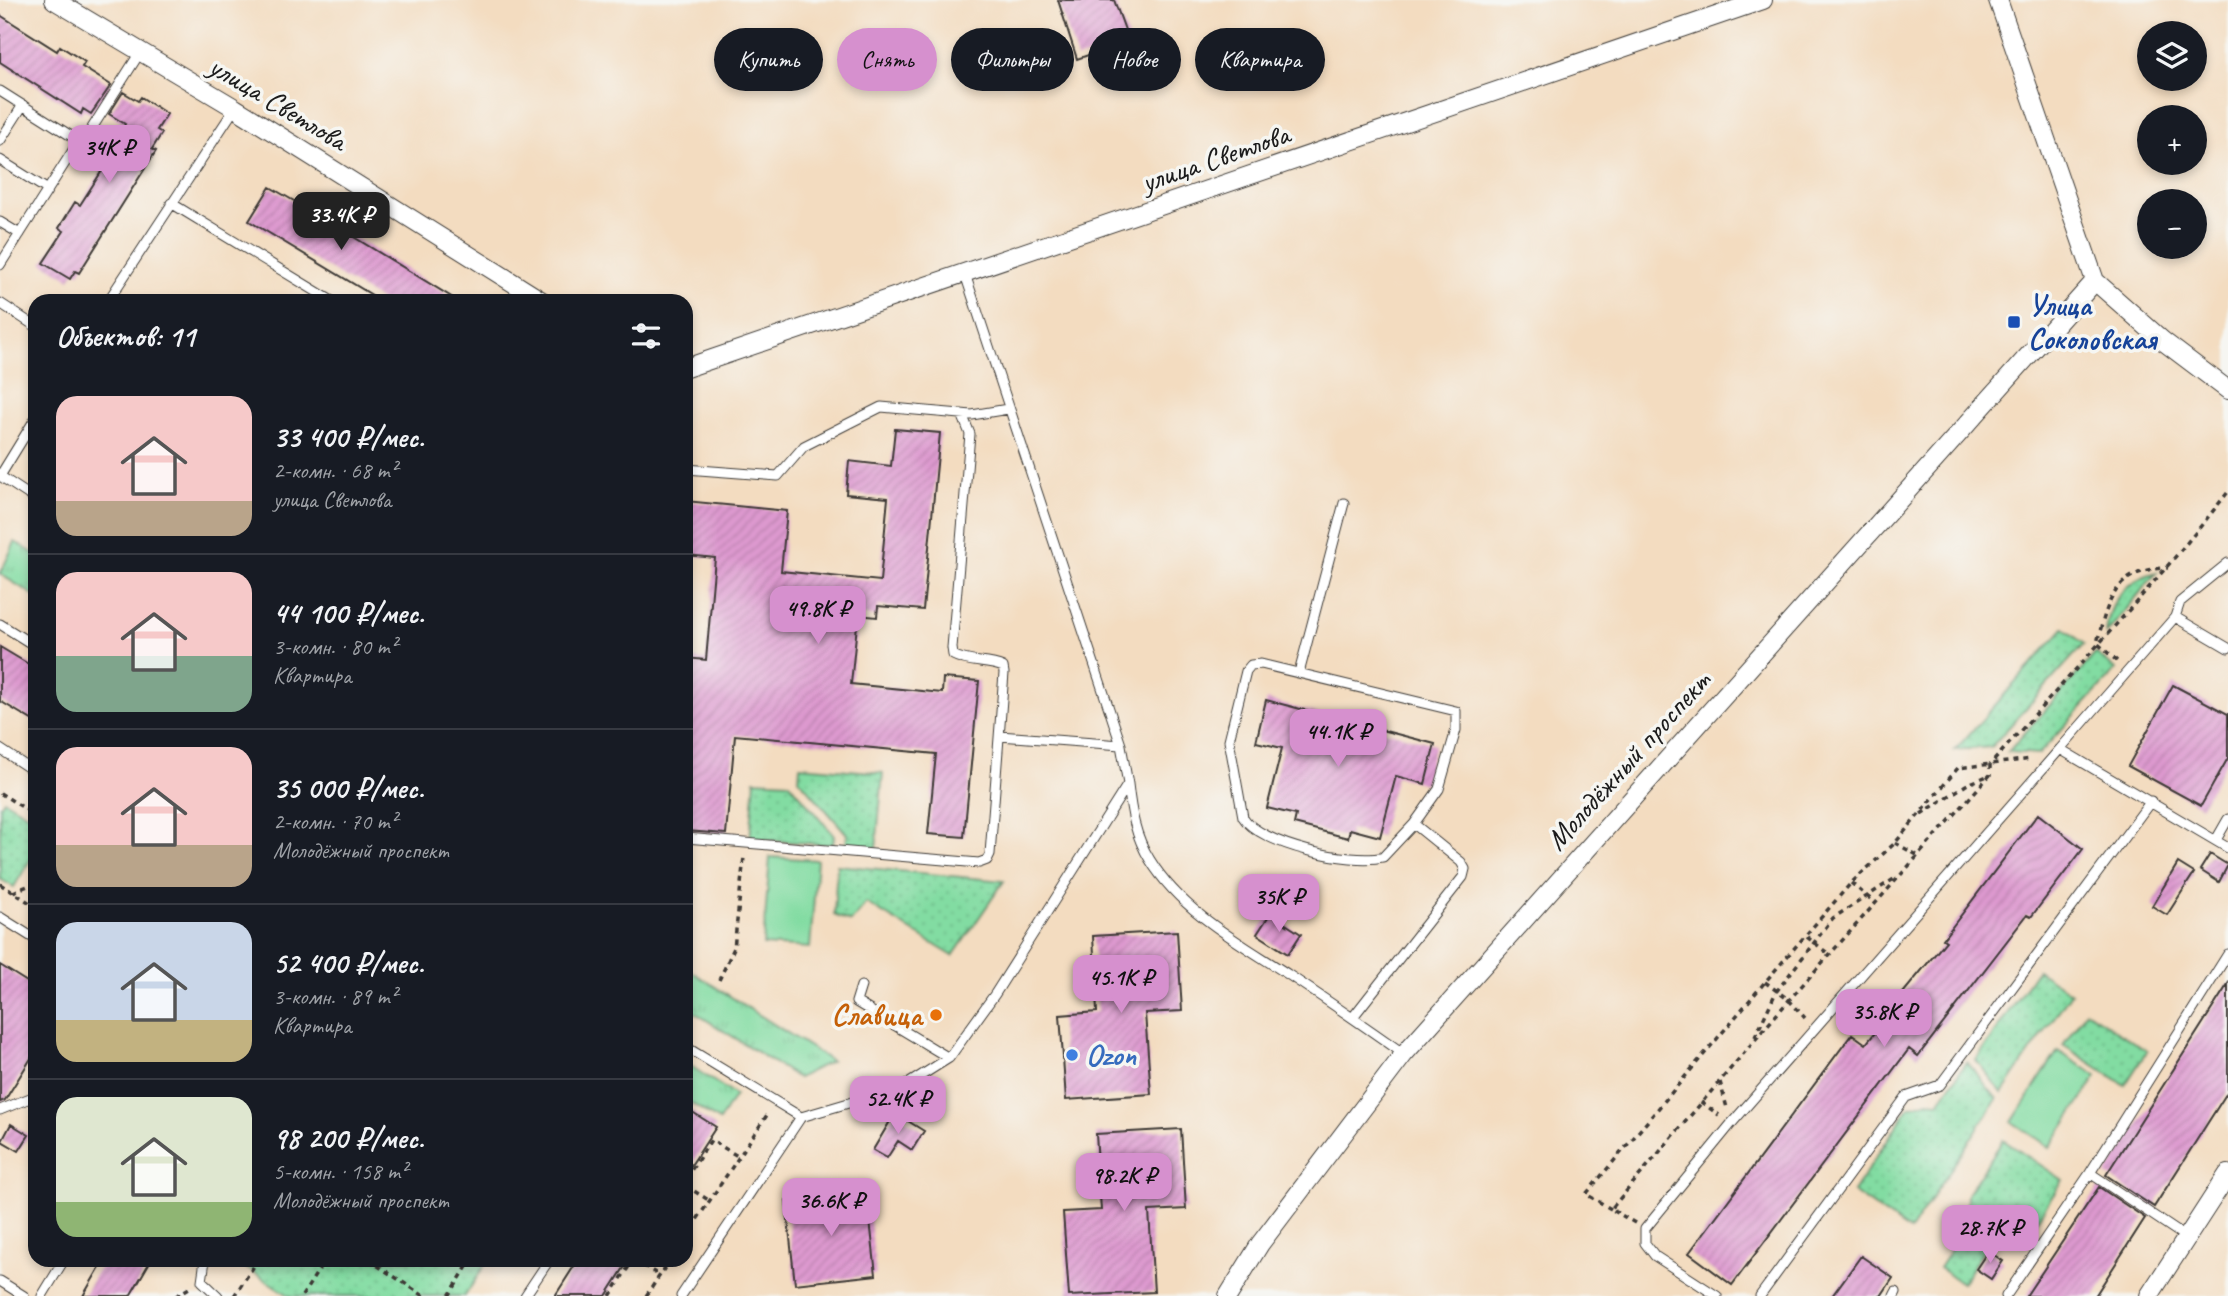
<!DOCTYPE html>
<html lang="ru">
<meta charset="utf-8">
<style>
body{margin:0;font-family:Caveat,sans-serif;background:#20242c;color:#f1f3f6;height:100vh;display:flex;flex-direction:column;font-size:26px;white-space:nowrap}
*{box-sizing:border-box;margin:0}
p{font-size:23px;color:#9ea1a6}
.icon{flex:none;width:38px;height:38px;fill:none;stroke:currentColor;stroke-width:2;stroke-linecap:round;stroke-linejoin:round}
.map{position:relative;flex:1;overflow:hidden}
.drawer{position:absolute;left:28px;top:294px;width:665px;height:973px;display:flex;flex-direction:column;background:#171b24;border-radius:21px;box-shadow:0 4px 10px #0003}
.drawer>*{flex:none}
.guide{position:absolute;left:714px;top:28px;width:665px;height:63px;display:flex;gap:14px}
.buttons{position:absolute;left:2137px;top:21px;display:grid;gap:14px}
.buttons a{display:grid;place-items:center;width:70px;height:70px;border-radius:50%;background:#171b24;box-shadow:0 4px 10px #0003;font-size:35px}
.price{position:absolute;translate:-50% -60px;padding:0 16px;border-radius:14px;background:#d690ce;color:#111;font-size:23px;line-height:46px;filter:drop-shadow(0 2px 4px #0008)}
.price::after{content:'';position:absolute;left:50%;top:42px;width:21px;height:16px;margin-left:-10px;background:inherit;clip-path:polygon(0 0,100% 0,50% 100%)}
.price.on{background:#222;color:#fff}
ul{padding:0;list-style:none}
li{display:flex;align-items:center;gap:21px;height:175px;padding:0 28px}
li+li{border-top:2px solid #363941}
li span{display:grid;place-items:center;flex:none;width:196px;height:140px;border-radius:21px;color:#555}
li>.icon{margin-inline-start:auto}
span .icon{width:84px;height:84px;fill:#fffc;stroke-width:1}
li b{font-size:30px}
h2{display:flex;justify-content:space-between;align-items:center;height:84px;padding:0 28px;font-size:30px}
.chip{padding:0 24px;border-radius:32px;background:#171b24;box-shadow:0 4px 10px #0003;font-size:24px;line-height:63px}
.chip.on{background:#d690ce;color:#111}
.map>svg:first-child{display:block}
.grass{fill:url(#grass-tufts);stroke:#4f7c5f;stroke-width:2}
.park{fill:url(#park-dots);stroke:#4f7c5f;stroke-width:2}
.pitch{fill:#82dca2;stroke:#4f7c5f;stroke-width:2}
.building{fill:url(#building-hatch)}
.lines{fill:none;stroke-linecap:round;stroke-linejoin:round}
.lane-casing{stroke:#3c3935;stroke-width:11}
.street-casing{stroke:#3c3935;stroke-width:20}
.path{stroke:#3c3935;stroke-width:3.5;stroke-dasharray:5 5;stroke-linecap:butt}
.lane{stroke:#fff;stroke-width:9}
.street{stroke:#fff;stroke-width:18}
.transit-dot{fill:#1a4fb4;stroke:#f6f6f2;stroke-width:2.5}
.food-dot{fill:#e8710a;stroke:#f6f6f2;stroke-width:2.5}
.shop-dot{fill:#3f7fe0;stroke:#f6f6f2;stroke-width:2.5}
.labels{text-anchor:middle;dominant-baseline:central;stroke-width:7;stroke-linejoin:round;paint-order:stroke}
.street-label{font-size:30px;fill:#1c1c1c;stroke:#f6f6f2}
.transit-label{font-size:30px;font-weight:bold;fill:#164399;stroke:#f6f6f2;text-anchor:start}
.food-label{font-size:30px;font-weight:bold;fill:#c56008;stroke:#f6f6f2;text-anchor:end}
.shop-label{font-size:30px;font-weight:bold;fill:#366cbe;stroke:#f6f6f2;text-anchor:start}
</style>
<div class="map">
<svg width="2228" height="1296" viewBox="0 0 2228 1296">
<defs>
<pattern id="grass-tufts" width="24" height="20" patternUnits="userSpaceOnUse" patternTransform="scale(1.75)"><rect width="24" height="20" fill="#82dca2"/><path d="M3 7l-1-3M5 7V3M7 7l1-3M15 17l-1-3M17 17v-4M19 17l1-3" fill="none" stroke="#70bc8b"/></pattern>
<pattern id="park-dots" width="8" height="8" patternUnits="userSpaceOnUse" patternTransform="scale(1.75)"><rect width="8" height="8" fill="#82dca2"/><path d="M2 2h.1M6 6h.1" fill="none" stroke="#70bc8b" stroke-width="1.8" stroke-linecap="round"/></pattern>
<pattern id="building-hatch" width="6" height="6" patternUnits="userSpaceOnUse" patternTransform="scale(1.75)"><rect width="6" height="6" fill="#dd99cf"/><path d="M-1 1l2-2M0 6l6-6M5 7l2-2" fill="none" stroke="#bd83b1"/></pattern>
</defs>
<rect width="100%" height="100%" fill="#f6f6f2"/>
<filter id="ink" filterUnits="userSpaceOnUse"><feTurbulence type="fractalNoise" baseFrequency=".0143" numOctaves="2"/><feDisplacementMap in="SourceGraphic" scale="14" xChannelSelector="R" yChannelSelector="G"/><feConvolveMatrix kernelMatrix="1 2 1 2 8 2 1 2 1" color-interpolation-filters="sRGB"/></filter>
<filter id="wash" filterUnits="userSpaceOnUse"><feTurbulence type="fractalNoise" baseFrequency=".00686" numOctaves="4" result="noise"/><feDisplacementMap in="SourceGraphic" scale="28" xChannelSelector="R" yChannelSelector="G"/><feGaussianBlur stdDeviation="1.57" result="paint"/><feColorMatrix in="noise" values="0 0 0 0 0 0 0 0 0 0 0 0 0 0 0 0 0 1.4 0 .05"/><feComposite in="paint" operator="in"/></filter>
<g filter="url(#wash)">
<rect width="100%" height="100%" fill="#f3dcc0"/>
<path class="grass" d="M 15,542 L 35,554 L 35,596 L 0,574 Z
M 686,968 L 831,1061 L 798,1078 L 686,1007 Z
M 686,1063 L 735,1095 L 719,1121 L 686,1100 Z"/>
<path class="park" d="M 2157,572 L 2106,634 C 2108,602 2125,580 2157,572 Z
M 2064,628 L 2084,644 L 1991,747 L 1955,750 Z
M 2096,653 L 2116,670 L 2039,754 L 2008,752 Z
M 800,766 L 883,773 L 876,849 L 846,847 L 847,834 L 799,779 Z
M 755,780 L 789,782 L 834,835 L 833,845 L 750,839 Z
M 4,800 L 35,819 L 35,852 L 14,887 L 0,879 L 0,806 Z
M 837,865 L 1004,881 L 953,956 L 866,903 L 851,922 L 834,915 Z
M 2037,970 L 2071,993 L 2002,1093 L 1976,1060 Z
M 2086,1011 L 2147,1051 L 2125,1085 L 2063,1045 Z
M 1967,1062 L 1997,1099 L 1910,1231 L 1853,1192 L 1909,1107 L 1928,1101 L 1939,1102 Z
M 2003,1140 L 2063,1180 L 2021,1244 L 1998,1228 L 1988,1242 L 1966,1228 L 1967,1194 Z
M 1963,1231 L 1986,1246 L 1962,1283 L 1939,1268 Z
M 241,1260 L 488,1260 L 465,1296 L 290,1296 L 239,1263 Z"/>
<path class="pitch" d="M 770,857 L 817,860 L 810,948 L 763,945 Z
M 2058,1051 L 2097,1076 L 2050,1147 L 2012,1122 Z"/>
<g id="blocks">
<path class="building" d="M 1058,0 L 1114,0 L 1129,41 L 1077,59 Z
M 0,15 L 57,51 L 60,46 L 85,62 L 82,67 L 111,85 L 91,114 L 83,109 L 81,114 L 0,62 Z
M 123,92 L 138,101 L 141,97 L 167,114 L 157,130 L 162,133 L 152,149 L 156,151 L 79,273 L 75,271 L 70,279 L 43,263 L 64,231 L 59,228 L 75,202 L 80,205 L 105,166 L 100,163 L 125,124 L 109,114 Z
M 270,187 L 313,212 L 458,301 L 382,301 L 249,221 Z
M 895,429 L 940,433 L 923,610 L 878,606 L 877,617 L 858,615 L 851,684 L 942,693 L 943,678 L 979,681 L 964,837 L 928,834 L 936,754 L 735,735 L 726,834 L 686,831 L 686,658 L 706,660 L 715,558 L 686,555 L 686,501 L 787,511 L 781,571 L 880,581 L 888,498 L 846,494 L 849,461 L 891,466 Z
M 0,647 L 35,668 L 35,722 L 0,701 Z
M 2173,685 L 2228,714 L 2228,758 L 2201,806 L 2128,766 Z
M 1266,700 L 1435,744 L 1425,784 L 1396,776 L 1380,837 L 1350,829 L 1348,838 L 1294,824 L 1296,815 L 1267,808 L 1282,748 L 1256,742 Z
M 2038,814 L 2083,849 L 2031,917 L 2027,915 L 1918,1056 L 1909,1049 L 1732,1285 L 1689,1253 L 1852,1034 L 1866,1044 L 1887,1018 L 1884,1016 L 1946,941 L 1943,939 Z
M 2210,854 L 2228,865 L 2219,882 L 2200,870 Z
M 2178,863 L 2194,873 L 2167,915 L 2152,906 Z
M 1270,914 L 1301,934 L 1288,954 L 1257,934 Z
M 1177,931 L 1182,1011 L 1145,1013 L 1151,1094 L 1066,1100 L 1060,1015 L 1097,1012 L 1093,936 Z
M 0,965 L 35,987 L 35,1052 L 5,1100 L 0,1102 Z
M 2228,984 L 2228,1091 L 2154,1207 L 2106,1175 Z
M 686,1108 L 716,1127 L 686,1173 Z
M 895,1113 L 924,1131 L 912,1150 L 898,1141 L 887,1158 L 873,1150 Z
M 11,1124 L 29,1135 L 19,1151 L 2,1141 Z
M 1181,1129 L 1186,1209 L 1149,1211 L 1154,1292 L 1069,1296 L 1063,1212 L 1101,1210 L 1096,1134 Z
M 2099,1187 L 2145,1218 L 2095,1296 L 2026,1296 Z
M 867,1192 L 876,1275 L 795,1284 L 786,1201 Z
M 1988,1251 L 2003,1261 L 1991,1279 L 1976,1269 Z
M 1861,1256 L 1893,1278 L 1881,1296 L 1832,1296 Z
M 104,1260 L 151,1260 L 130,1296 L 83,1296 Z
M 578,1260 L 629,1260 L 606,1296 L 555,1296 Z"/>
</g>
</g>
<g filter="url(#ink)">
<use href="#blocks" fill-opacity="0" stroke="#3c3935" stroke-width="2"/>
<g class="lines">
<g class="lane-casing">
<path id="lane" d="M 0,91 L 79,141 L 0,265
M 0,141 L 23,105
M 79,141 L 87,136 L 139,54
M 0,160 L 48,190
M 171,203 L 332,301
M 0,222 L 20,234
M 108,301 L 235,108
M 0,303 L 35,326
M 686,469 L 778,476 L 804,446 L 881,407 L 972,415 L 1008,409
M 0,476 L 35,419
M 0,476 L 35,499
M 2175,617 L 2228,648
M 0,624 L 35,646
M 1299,673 L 1344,503
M 1000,736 L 1121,745
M 0,749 L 35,772
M 2060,749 L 2175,617 L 2180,602 L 2228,563
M 1128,784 C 1131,811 1135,836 1150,860 C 1182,912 1240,943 1289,975 C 1328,1001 1366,1027 1404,1054
M 686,838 L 979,863 L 987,860 L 990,854 L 1004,673 L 1003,667 C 987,660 969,664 953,655 L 952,648 L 970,434 L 962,414
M 2216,840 L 2228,819
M 0,917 L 35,939
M 861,986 L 856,1002 L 949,1058
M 1353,1017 L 1463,877 L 1465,869 L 1461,862 L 1414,824 L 1439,789 L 1456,730 L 1456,711 L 1261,664 L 1251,665 L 1246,671 L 1229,740 L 1243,817 C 1260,845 1352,865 1383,857 L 1414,824
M 0,1110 L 35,1096
M 801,1117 L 903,1087 L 949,1058 L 995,994 L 1128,784 L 1121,745 L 965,274
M 2090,1173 L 2187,1238
M 205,1260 L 202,1281 L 218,1296
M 0,1281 L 24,1296
M 42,1296 L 64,1260
M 525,1296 L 549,1260
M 681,1296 L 801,1117 L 686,1047
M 1717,1296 L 1655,1256 L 1645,1243 L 1645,1229 L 1731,1124 L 2060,749 L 2228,848
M 1760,1296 L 1906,1097 L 1940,1085 L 2151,801
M 1894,1296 L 1896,1292
M 2006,1296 L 2090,1173 L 2228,954"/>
</g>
<g class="street-casing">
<path id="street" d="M 54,0 L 235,108 L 542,301
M 1998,0 L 2095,281 L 2163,341 L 2228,390
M 686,368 L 1763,0
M 1228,1296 L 1260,1244 L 1404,1054 L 2095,281
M 2149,1296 L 2228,1174"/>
</g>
<path class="path" d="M 2117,661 L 2097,643 C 2108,600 2115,569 2168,568
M 0,793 L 35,815
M 1921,814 L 1966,785 L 1987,776
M 1895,843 L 1917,855
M 1851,883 L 1874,902
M 0,884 L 35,906
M 13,892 L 35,883
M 1807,937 L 1830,955
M 719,980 L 734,948 L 744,857
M 1765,982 L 1789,1000 L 1805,1018
M 1755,1037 L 1776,992 L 1833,918 L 1897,877
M 1720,1082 L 1727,1108
M 1701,1102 L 1719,1115
M 686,1178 L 711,1140 L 739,1157
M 686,1186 L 710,1201
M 1611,1209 L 1586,1194 L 1765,982 L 1851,883 L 1895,843 L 1958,768 L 2032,759
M 1635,1223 L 1611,1209 L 1789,1000 L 1990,775 L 1990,765 C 2070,674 2154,587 2228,492
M 686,1236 L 769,1112
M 369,1260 L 424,1296
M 635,1260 L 660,1276
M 176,1296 L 189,1288
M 234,1296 L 258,1260
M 302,1296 L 325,1260
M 449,1296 L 471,1260
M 610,1296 L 633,1260
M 646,1296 L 670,1260"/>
<use href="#lane" class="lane"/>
<use href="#street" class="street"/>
</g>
</g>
<rect class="transit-dot" x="2007" y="315" width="14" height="14" rx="3.5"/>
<circle class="food-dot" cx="936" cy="1015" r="7"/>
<circle class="shop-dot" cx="1072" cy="1055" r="7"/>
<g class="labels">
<g class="street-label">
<text transform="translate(278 103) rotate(31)">улица Светлова</text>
<text transform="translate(1215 158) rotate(-19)">улица Светлова</text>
<text transform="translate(1628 760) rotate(-48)">Молодёжный проспект</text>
</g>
<g class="transit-label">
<text x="2028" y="305">Улица<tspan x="2028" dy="34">Соколовская</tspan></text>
</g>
<g class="food-label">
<text x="922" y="1015">Славица</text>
</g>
<g class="shop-label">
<text x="1086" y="1055">Ozon</text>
</g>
</g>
</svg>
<div class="buttons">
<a><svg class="icon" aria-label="layers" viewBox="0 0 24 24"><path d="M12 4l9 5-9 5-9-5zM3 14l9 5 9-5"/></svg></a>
<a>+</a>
<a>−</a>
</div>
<b class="price" style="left:109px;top:185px">34K ₽</b>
<b class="price on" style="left:341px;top:252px">33.4K ₽</b>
<b class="price" style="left:818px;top:646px">49.8K ₽</b>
<b class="price" style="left:1338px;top:769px">44.1K ₽</b>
<b class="price" style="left:1279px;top:934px">35K ₽</b>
<b class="price" style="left:1121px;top:1015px">45.1K ₽</b>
<b class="price" style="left:1884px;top:1049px">35.8K ₽</b>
<b class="price" style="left:898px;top:1136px">52.4K ₽</b>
<b class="price" style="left:1124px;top:1213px">98.2K ₽</b>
<b class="price" style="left:831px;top:1238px">36.6K ₽</b>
<b class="price" style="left:1990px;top:1265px">28.7K ₽</b>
<div class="guide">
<a class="chip">Купить</a>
<a class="chip on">Снять</a>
<a class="chip">Фильтры</a>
<a class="chip">Новое</a>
<a class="chip">Квартира</a>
</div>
<section class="drawer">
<h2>Объектов: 11<svg class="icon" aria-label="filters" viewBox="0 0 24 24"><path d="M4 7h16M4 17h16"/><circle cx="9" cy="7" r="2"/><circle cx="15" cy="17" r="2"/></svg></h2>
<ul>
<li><span style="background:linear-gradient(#f6c9c9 75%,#b9a48a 0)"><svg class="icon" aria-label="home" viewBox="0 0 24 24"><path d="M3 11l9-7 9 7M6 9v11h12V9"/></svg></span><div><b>33 400 ₽/мес.</b><p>2-комн. · 68 m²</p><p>улица Светлова</p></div></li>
<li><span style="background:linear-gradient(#f6c9c9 60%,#7fa58c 0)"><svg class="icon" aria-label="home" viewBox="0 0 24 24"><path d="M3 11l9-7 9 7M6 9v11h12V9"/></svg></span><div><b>44 100 ₽/мес.</b><p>3-комн. · 80 m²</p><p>Квартира</p></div></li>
<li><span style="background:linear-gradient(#f6c9c9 70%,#b9a48a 0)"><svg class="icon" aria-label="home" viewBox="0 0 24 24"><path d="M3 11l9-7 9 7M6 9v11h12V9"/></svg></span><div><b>35 000 ₽/мес.</b><p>2-комн. · 70 m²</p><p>Молодёжный проспект</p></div></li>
<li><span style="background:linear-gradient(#c9d6e8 70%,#c2b280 0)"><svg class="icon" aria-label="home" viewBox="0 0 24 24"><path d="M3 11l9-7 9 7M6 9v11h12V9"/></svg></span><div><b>52 400 ₽/мес.</b><p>3-комн. · 89 m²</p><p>Квартира</p></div></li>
<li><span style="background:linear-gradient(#dfe7d0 75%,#8fb573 0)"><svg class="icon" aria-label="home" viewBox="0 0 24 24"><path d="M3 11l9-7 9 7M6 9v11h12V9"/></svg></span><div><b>98 200 ₽/мес.</b><p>5-комн. · 158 m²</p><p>Молодёжный проспект</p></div></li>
</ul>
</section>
</div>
